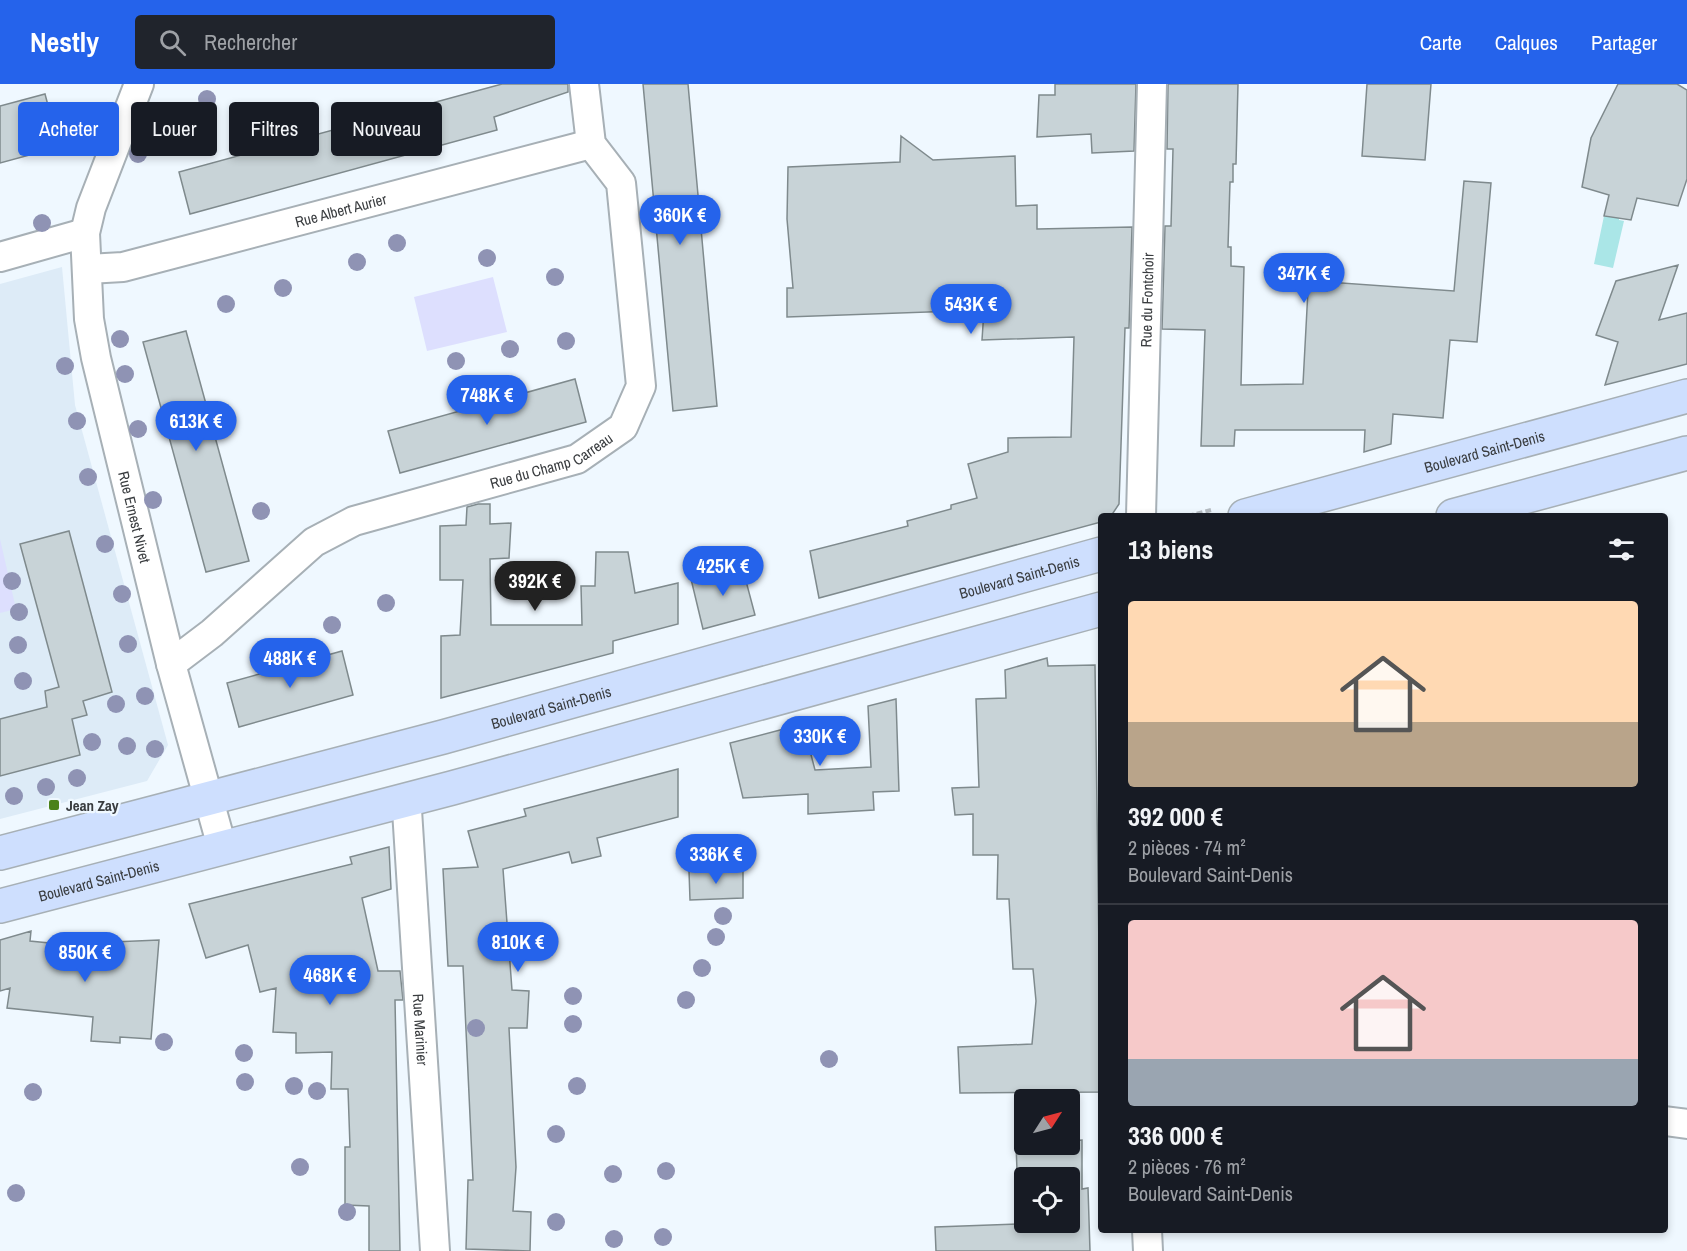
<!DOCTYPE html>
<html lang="fr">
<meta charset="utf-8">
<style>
body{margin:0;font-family:"Archivo Narrow",sans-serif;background:#20242c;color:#f1f3f6;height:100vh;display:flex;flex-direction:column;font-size:22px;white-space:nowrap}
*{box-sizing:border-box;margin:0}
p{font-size:20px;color:#9ea1a6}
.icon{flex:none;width:33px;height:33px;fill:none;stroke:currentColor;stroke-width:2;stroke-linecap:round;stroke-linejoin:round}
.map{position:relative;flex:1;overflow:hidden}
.sheet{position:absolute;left:1098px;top:429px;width:570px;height:720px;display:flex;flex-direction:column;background:#171b24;border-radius:6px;box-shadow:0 3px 9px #0003}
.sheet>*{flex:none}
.banner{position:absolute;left:18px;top:18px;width:570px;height:54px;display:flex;gap:12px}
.needle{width:39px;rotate:54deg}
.buttons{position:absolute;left:1014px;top:1005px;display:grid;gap:12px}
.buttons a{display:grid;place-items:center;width:66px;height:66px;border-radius:6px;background:#171b24;box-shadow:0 3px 9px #0003;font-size:30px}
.price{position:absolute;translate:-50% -51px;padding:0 14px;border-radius:21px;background:#2563eb;color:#fff;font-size:20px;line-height:39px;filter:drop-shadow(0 2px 3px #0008)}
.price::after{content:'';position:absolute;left:50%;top:36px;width:18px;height:14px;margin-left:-9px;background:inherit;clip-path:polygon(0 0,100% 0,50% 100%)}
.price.selected{background:#222;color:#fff}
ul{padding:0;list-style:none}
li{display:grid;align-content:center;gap:12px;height:318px;padding:0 30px}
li+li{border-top:2px solid #363941}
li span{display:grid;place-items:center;height:186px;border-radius:6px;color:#555}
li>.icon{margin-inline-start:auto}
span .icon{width:108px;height:108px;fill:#fffc;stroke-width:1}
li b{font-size:26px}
h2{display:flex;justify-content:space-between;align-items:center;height:72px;padding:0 30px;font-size:26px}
.chip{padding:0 21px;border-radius:6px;background:#171b24;box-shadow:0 3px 9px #0003;font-size:21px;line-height:54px}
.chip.selected{background:#2563eb;color:#fff}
header{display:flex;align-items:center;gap:36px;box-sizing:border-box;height:84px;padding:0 30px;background:#2563eb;color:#fff}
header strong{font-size:28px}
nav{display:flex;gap:33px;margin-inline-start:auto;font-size:21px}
.search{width:420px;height:54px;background:#20242c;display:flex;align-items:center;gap:15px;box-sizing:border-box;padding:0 21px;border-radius:6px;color:#9ea1a6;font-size:22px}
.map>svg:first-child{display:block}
.built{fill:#ddebf7}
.green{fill:#dddffe}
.water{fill:#aae6e7}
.building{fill:#c8d3d7;stroke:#7f8a8d;stroke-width:1.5;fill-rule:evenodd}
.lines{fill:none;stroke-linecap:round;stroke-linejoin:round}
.minor-casing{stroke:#a7b0b6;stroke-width:32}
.secondary-casing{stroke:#a7b0b6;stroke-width:36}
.path{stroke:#b5bcc2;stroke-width:4;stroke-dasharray:6 3;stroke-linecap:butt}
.minor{stroke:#fff;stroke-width:28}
.secondary{stroke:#cedffe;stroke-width:33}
.tree{fill:#8f93b4}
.poi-dot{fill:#4b821a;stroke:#eff8ff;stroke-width:2}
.labels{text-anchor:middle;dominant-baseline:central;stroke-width:4.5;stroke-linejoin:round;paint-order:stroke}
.street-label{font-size:15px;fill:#393c3f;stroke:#eff8ff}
.poi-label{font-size:15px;font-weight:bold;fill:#393c3f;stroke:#eff8ff;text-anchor:start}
</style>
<header>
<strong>Nestly</strong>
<div class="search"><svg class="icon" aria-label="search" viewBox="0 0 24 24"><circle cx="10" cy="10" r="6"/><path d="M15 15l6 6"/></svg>Rechercher</div>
<nav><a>Carte</a><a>Calques</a><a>Partager</a></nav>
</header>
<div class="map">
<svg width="1687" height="1167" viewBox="0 0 1687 1167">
<rect width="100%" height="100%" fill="#eff8ff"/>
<path class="built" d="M 62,183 L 75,321 L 168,661 L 147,697 L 0,735 L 0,200 Z"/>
<path class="green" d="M 493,193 L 507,248 L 427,267 L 414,213 Z
M 0,455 L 16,525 L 0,529 Z"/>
<path class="water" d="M 1604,132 L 1619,133 L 1619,136 L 1624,137 L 1613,184 L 1594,180 Z"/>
<path class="building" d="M 502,0 L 568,0 L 568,8 L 494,33 L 497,46 L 190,130 L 179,88 Z
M 643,0 L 688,0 L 717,322 L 673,327 Z
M 1055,0 L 1136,0 L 1134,67 L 1092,69 L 1091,50 L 1037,53 L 1039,11 L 1055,11 Z
M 1168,0 L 1238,0 L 1236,80 L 1233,80 L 1233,98 L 1230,98 L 1228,163 L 1231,163 L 1231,182 L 1244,183 L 1241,301 L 1303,300 L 1308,206 L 1327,207 L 1328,198 L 1454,207 L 1464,97 L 1491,99 L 1477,258 L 1450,256 L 1443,334 L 1393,330 L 1391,360 L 1364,368 L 1365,346 L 1235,346 L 1234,362 L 1201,362 L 1205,246 L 1162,245 L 1165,142 L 1171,142 L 1173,65 L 1167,65 Z
M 1367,0 L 1431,0 L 1425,76 L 1362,72 Z
M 1618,0 L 1677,0 L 1687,6 L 1687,95 L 1678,122 L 1637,114 L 1631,136 L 1604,132 L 1609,111 L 1582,103 L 1591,54 Z
M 45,10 L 59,63 L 0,79 L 0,22 Z
M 901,52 L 933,76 L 1015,72 L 1016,122 L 1037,121 L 1037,145 L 1132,143 L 1129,244 L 1125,244 L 1119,420 L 1111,432 L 1101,432 L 1101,438 L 819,514 L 810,467 L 908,442 L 907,437 L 951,425 L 951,421 L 977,414 L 968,380 L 1008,368 L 1008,354 L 1071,353 L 1074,253 L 982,256 L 984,226 L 787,233 L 787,204 L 793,204 L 787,135 L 788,83 L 900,78 Z
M 1678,181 L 1659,236 L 1687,229 L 1687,280 L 1605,301 L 1618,258 L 1596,251 L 1616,197 Z
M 186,247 L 249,477 L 206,488 L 143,258 Z
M 575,295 L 586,338 L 400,389 L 388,347 Z
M 478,420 L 490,420 L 490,440 L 511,439 L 509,474 L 490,475 L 491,541 L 582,541 L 581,502 L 595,502 L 596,468 L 628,468 L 635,509 L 678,499 L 678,540 L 613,557 L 613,569 L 441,614 L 441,552 L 460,551 L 463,496 L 440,496 L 440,442 L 466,441 L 467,423 Z
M 69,447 L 112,608 L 83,617 L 87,631 L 72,635 L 80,671 L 0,692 L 0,635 L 47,623 L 45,607 L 59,603 L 20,460 Z
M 742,482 L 755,531 L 703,545 L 691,495 Z
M 342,567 L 353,611 L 239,643 L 227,599 Z
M 1047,574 L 1048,582 L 1095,581 L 1101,1008 L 960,1009 L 958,963 L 1032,960 L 1036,917 L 1033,885 L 1013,885 L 1009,815 L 997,815 L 998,771 L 973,771 L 973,730 L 955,731 L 952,704 L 979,703 L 976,615 L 1006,614 L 1005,586 Z
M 896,615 L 899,707 L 873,708 L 874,726 L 808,730 L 808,710 L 743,714 L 730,659 L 803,640 L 815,686 L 871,683 L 868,622 Z
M 678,685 L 678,733 L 597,754 L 601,772 L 572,779 L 569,768 L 503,785 L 512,906 L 529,907 L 527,944 L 509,944 L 516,1083 L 513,1127 L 531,1128 L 530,1167 L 466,1165 L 468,1096 L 473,1096 L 463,882 L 448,882 L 443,785 L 478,783 L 468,747 L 526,732 L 524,725 Z
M 389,763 L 391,805 L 362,814 L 378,887 L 400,887 L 403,916 L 395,916 L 400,1167 L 369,1167 L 369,1122 L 345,1121 L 345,1063 L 350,1063 L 348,1005 L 331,1005 L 332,968 L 296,969 L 296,949 L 273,948 L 276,904 L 260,908 L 248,861 L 206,874 L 189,820 L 352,780 L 350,773 Z
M 743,786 L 743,814 L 690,816 L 689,787 Z
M 31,847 L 30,857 L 89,863 L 89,859 L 159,856 L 151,955 L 120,953 L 120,959 L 91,957 L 93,933 L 7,924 L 10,904 L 0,907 L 0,856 Z
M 1082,1056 L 1082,1105 L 1088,1104 L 1090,1167 L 936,1167 L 935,1143 L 1019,1140 L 1016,1060 L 1070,1060 L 1070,1057 ZM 1024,1094 L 1070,1094 L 1070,1138 L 1024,1138 Z"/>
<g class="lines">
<g class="minor-casing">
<g id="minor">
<path id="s1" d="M 139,0 L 91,124 L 85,149 L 89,235 L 96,274 L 171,580 L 222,763"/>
<path d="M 0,173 L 85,149"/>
<path id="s2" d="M 88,185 L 123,183 L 591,60"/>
<path id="s3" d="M 1141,432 L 1152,0"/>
<path id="s4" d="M 171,580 L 212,549 L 314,458 L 354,437 L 577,375 L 623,343 L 641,302 L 621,99 L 591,60 L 584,0"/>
<path id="s5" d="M 407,726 L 435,1167"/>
<path d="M 1665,1037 L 1687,1040"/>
<path d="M 1147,1146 L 1148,1167"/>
</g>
</g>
<g class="secondary-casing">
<g id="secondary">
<path id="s6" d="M 1245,432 L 1687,312"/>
<path d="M 1453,432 L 1687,369"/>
<path id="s7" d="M 0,769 L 443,653 L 1101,470"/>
<path id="s8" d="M 0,822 L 452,704 L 1101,525"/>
</g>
</g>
<path class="path" d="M 1188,432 L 1211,426"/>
<use href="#minor" class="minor"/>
<use href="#secondary" class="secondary"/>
</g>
<g class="tree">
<circle cx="207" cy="15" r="9"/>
<circle cx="81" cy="53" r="9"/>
<circle cx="138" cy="70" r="9"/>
<circle cx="42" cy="139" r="9"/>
<circle cx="397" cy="159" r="9"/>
<circle cx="487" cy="174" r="9"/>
<circle cx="357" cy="178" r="9"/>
<circle cx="555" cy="193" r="9"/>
<circle cx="283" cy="204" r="9"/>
<circle cx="226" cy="220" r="9"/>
<circle cx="120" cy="255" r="9"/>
<circle cx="566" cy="257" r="9"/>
<circle cx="510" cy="265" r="9"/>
<circle cx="456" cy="277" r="9"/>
<circle cx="65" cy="282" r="9"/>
<circle cx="125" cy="290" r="9"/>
<circle cx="77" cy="337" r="9"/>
<circle cx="138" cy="345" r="9"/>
<circle cx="88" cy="393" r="9"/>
<circle cx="153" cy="416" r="9"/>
<circle cx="261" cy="427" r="9"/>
<circle cx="105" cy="460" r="9"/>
<circle cx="12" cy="497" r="9"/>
<circle cx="122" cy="510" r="9"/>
<circle cx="386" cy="519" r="9"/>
<circle cx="19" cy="528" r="9"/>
<circle cx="332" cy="541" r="9"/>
<circle cx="128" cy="560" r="9"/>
<circle cx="18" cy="561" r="9"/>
<circle cx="23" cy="597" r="9"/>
<circle cx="145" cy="612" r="9"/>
<circle cx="116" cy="620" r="9"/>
<circle cx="92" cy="658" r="9"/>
<circle cx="127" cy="662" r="9"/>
<circle cx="155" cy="665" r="9"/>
<circle cx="77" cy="694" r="9"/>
<circle cx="46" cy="703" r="9"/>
<circle cx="14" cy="712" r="9"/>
<circle cx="723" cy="832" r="9"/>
<circle cx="716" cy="853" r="9"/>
<circle cx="702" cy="884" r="9"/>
<circle cx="356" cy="899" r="9"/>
<circle cx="573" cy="912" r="9"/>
<circle cx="686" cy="916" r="9"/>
<circle cx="573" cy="940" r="9"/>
<circle cx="476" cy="944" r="9"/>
<circle cx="164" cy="958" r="9"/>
<circle cx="244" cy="969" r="9"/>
<circle cx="829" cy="975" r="9"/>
<circle cx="245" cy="998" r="9"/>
<circle cx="294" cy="1002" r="9"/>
<circle cx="577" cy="1002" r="9"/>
<circle cx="317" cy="1007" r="9"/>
<circle cx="33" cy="1008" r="9"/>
<circle cx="556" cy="1050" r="9"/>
<circle cx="300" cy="1083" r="9"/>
<circle cx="666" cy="1087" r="9"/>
<circle cx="613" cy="1090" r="9"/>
<circle cx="16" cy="1109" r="9"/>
<circle cx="347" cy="1128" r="9"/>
<circle cx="556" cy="1138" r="9"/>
<circle cx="663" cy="1153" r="9"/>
<circle cx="614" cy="1155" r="9"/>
</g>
<rect class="poi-dot" x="48" y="715" width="12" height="12" rx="3"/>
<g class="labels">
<g class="street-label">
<text stroke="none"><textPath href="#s2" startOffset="260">Rue Albert Aurier</textPath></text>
<text stroke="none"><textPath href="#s3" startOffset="216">Rue du Fontchoir</textPath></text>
<text stroke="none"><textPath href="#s6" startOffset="248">Boulevard Saint-Denis</textPath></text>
<text stroke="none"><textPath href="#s4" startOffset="440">Rue du Champ Carreau</textPath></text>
<text stroke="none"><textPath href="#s1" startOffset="448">Rue Ernest Nivet</textPath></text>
<text stroke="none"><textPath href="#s7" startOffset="1056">Boulevard Saint-Denis</textPath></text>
<text stroke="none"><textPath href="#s7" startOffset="570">Boulevard Saint-Denis</textPath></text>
<text stroke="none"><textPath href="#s8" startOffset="102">Boulevard Saint-Denis</textPath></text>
<text stroke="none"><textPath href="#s5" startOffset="220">Rue Marinier</textPath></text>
</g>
<g class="poi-label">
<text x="66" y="721">Jean Zay</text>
</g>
</g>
</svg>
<div class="buttons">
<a><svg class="needle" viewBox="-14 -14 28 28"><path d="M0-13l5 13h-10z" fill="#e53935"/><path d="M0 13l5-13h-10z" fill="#9ea1a6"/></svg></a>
<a><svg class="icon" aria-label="locate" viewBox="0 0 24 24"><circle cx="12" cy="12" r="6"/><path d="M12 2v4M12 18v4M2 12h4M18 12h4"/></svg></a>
</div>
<b class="price" style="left:680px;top:162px">360K €</b>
<b class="price" style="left:1304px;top:220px">347K €</b>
<b class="price" style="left:971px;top:251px">543K €</b>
<b class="price" style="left:487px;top:342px">748K €</b>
<b class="price" style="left:196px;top:368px">613K €</b>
<b class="price" style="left:723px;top:513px">425K €</b>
<b class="price selected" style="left:535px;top:528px">392K €</b>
<b class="price" style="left:290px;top:605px">488K €</b>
<b class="price" style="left:820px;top:683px">330K €</b>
<b class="price" style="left:716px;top:801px">336K €</b>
<b class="price" style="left:518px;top:889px">810K €</b>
<b class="price" style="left:85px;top:899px">850K €</b>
<b class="price" style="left:330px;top:922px">468K €</b>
<div class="banner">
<a class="chip selected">Acheter</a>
<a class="chip">Louer</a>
<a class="chip">Filtres</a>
<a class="chip">Nouveau</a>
</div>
<section class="sheet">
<h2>13 biens<svg class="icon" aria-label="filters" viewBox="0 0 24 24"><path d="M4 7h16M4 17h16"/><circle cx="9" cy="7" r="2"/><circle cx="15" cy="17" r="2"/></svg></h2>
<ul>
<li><span style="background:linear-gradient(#ffd9b3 65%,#b9a48a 0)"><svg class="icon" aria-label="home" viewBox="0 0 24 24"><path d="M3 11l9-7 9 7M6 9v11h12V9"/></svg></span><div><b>392 000 €</b><p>2 pièces · 74 m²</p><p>Boulevard Saint-Denis</p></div></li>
<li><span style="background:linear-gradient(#f6c9c9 75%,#9aa5b1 0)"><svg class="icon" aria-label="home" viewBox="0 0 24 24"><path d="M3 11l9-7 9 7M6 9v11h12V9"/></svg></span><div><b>336 000 €</b><p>2 pièces · 76 m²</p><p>Boulevard Saint-Denis</p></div></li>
</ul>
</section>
</div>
